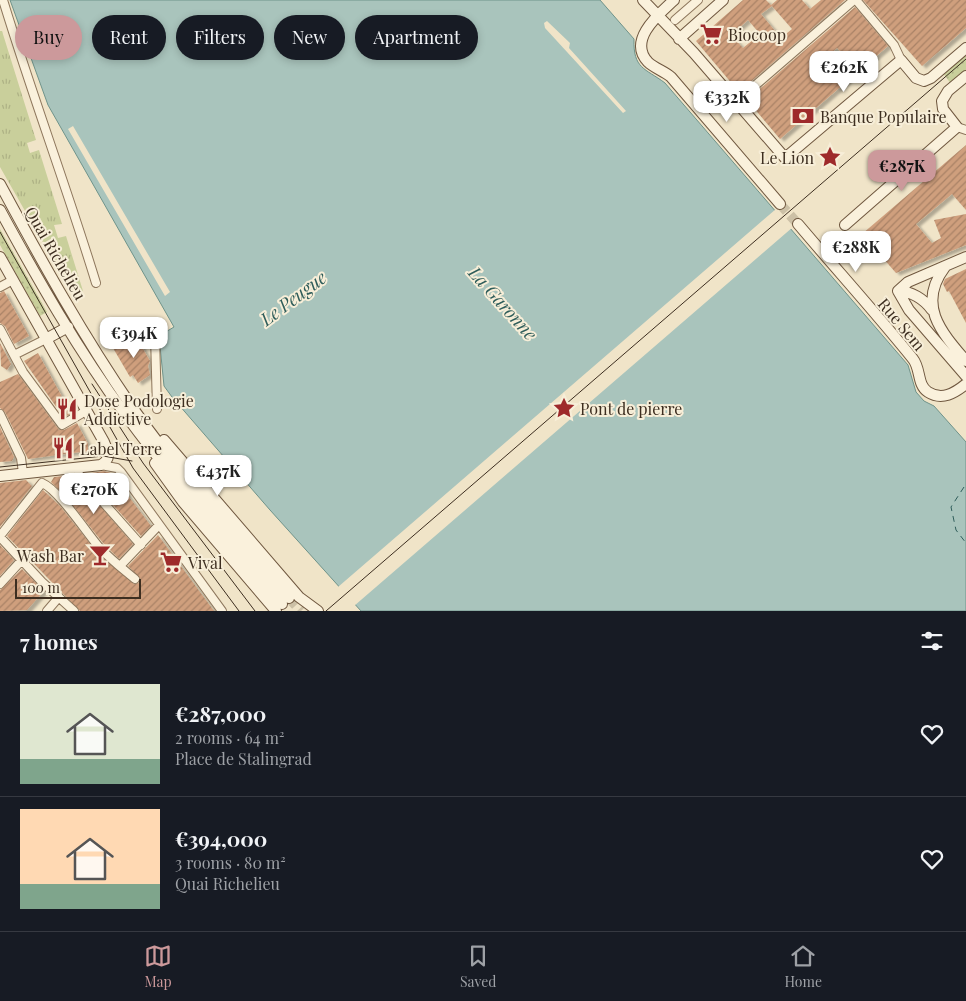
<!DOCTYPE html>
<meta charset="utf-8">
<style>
body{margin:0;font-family:"Playfair Display",serif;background:#242831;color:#f1f3f6;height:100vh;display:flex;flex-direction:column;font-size:19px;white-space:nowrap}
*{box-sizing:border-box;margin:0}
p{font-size:16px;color:#9ea1a6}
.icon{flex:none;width:28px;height:28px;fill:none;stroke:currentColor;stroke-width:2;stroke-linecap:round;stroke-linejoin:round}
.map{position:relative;height:611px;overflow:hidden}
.side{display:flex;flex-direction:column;background:#171b24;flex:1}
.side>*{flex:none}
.top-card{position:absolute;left:15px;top:15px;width:500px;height:45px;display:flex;gap:10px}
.scale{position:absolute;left:15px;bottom:12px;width:126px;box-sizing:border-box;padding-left:5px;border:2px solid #3d2e20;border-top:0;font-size:14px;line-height:18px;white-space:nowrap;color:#3d2e20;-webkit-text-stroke:4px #f7eed8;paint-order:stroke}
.price{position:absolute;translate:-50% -42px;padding:0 11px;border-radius:10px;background:#fff;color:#222;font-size:16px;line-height:32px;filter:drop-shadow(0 1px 2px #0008)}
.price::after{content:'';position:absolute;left:50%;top:30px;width:15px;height:11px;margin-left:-8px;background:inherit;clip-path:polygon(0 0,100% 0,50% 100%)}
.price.active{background:#cc999b;color:#111}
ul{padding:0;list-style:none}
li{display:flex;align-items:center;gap:15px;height:125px;padding:0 20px}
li+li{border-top:1px solid #363941}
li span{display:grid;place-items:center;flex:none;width:140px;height:100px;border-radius:0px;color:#555}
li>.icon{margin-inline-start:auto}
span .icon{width:60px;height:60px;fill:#fffc;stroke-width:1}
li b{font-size:21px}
h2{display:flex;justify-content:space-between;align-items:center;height:60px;padding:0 20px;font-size:21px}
.pill{padding:0 18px;border-radius:22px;background:#171b24;box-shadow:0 2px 8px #0003;font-size:18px;line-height:45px}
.pill.active{background:#cc999b;color:#111}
.tabs{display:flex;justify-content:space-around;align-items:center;height:70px;border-top:1px solid #363941;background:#171b24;font-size:14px;color:#9ea1a6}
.tabs a{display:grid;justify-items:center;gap:2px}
.tabs .active{color:#cc999b}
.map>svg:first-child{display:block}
.grass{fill:url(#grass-dots)}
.park{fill:url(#park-tufts)}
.water{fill:#a9c4bc;stroke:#6f938a}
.pier{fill:#f0e4c8}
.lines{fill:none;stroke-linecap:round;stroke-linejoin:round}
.ferry{stroke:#2f5d5a;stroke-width:1;stroke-dasharray:6 5;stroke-linecap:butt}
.building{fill:url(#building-hatch);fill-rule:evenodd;filter:url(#shadow)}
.secondary-tunnel{stroke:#ccc0a6;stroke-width:10;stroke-dasharray:10 5;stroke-linecap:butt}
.street-casing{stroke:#8d765c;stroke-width:10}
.secondary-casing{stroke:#6f573f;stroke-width:12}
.street{stroke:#faf1dc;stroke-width:8}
.secondary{stroke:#faf1dc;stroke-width:10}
.tram{stroke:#3d2e20;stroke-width:1}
.labels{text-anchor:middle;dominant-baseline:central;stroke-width:4;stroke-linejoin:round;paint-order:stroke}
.poi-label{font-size:16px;fill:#3d2e20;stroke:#f7eed8;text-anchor:start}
.street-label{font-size:16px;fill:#3d2e20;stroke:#f7eed8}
.water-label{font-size:18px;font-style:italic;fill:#2f5d5a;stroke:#f7eed8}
</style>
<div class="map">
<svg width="966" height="611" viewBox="0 0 966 611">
<defs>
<pattern id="grass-dots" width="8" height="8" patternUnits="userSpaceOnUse" patternTransform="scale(1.25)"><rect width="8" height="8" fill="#c9cf9b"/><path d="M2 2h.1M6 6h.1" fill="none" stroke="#aeb285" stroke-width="1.8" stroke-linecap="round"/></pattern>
<pattern id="park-tufts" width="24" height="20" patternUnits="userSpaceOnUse" patternTransform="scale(1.25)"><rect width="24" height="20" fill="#c9cf9b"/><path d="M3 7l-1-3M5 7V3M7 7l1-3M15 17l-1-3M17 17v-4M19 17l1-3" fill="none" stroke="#aeb285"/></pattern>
<pattern id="building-hatch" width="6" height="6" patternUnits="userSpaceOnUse" patternTransform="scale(1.25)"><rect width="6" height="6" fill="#cf9f7d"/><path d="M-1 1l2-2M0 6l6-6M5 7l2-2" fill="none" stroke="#a98266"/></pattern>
<filter id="shadow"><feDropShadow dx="4" dy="2.5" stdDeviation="1" flood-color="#0004"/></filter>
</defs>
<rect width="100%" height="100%" fill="#f0e4c8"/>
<path class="grass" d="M 966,53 L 966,71 L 951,84 L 943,73 Z
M 0,229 L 47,312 L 40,316 L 0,245 Z"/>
<path class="park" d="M 0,31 L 2,31 L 36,140 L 27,143 L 30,153 L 39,150 L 62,224 L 54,225 L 58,238 L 66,236 L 83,291 L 74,297 L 0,167 Z"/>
<path class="water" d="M 10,0 L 600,0 L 634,39 C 633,69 645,68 665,83 L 908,365 L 916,392 L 924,401 L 934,406 L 966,442 L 966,611 L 361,611 L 270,510 L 172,397 L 164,386 L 159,336 L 174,327 L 48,105 Z"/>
<path class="pier" d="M 547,21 L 570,43 L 569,48 L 626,111 L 623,113 L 545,28 L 544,23 Z
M 73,126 L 170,292 L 165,296 L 68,129 Z
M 776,209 L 793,227 L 354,606 L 338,587 Z"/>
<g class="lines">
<path class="ferry" d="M 964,487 L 951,507 L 956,530 L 966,543"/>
</g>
<path class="building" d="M 743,0 L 766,0 L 772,6 L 761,14 L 781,38 L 792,29 L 771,5 L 777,0 L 802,0 L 810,9 L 821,0 L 845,0 L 739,92 L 696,41 ZM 748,20 L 760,34 L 743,48 L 731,35 Z
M 863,0 L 966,0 L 966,28 L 922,66 Z
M 855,7 L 888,46 L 780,139 L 747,100 ZM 837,48 L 846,57 L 820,80 L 812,70 Z
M 966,145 L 966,210 L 952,194 L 916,224 L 932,243 L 941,238 L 934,220 L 966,214 L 966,245 L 896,273 L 862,234 Z
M 966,269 L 966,323 L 949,291 L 947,292 L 943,284 L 945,279 Z
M 4,291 L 29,336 L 14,344 L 5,326 L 0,323 L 0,293 Z
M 135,335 L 150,361 L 148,366 L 150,375 L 138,383 L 133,375 L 130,377 L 113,348 Z
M 0,343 L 11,364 L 7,370 L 1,366 Z
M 38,353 L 71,413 L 64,418 L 24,361 Z
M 18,374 L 59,430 L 64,430 L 77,423 L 88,444 L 88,451 L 28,459 L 5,412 L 0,408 L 0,382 Z
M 0,427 L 14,457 L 12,461 L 0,462 Z
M 104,471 L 111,473 L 151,526 L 141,536 L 85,474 Z
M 73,475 L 133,544 L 119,559 L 103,543 L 68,499 L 51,482 L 54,477 Z
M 26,480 L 32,486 L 0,527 L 0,483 Z
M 43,490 L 60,506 L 99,555 L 134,584 L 139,583 L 140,578 L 128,566 L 158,535 L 214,611 L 80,611 L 7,536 Z
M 0,545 L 14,560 L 0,576 Z
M 22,569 L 44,591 L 27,610 L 0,611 L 0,590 Z"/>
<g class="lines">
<path class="secondary-tunnel" d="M 780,204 L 798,224
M 289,598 L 301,611"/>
<g class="street-casing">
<path id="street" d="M 3,0 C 32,95 67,188 96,283
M 856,0 L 894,45 L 901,60
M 675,20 L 698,0
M 736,102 L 854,0
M 957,127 L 966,130
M 0,287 L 13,280
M 0,329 L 23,372 L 62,425 L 86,411
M 155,336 L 157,409
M 14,355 L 46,339
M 0,414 L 21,458 L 23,473
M 101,465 L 117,468 L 121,472 L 222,611
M 78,468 L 79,475 L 141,545
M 42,483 C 59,490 86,532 99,547 C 110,559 123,569 135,579
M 0,536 L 42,483
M 0,537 L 42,582 L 74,611
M 120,566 L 159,525
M 0,584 L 21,561
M 47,611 L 59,597"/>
</g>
<g class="secondary-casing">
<path id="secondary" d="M 643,0 L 694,53 L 785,158 L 901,60 L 916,78 L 924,81 L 931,78 L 966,48
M 674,0 C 659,14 627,40 648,62 C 654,68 664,71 671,77 L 780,204
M 679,39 L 723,0
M 0,184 C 41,260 83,336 132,407 C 179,474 235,536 289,598
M 0,210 C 38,280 78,350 125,414 C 173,480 228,541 282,604
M 798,224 C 836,269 876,313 913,359 C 921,369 917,385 928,392 C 942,401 955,393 966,384
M 845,225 L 957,127 L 943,109 L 942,101 L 948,91 L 966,76
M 0,257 L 104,442 C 108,452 112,458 101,465 L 0,476
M 945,267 C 917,304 940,331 966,361
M 898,291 L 909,310 L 966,376
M 898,291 L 908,282 L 966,257
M 898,291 C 911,291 924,299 932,310
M 46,339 L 68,327
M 164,440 L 299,597 L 318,611
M 155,463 L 183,502 L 276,611"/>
</g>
<use href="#street" class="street"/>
<use href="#secondary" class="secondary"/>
<path class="tram" d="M 0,232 L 133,468 L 239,611
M 92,384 L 143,463 L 255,611
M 0,467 L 103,456 L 132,461
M 326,611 L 966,59"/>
</g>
<defs>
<g id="supermarket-bare" transform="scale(1.725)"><path d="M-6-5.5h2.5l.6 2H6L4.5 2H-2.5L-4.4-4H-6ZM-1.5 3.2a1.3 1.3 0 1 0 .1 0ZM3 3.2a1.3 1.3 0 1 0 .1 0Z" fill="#9e2a2b" stroke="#f7eed8" stroke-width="2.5" paint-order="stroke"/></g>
<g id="bank-bare" transform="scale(1.725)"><path d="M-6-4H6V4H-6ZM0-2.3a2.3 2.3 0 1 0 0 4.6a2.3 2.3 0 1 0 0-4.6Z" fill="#9e2a2b" stroke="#f7eed8" stroke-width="2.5" paint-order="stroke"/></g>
<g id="sight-bare" transform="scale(1.725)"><path d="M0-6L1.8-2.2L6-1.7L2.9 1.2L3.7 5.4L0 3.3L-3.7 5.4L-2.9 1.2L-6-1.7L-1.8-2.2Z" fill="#9e2a2b" stroke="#f7eed8" stroke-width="2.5" paint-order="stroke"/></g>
<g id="restaurant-bare" transform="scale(1.725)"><path d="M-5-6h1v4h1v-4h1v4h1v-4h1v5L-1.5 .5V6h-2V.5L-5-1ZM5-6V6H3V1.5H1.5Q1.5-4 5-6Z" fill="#9e2a2b" stroke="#f7eed8" stroke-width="2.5" paint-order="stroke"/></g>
<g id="bar-bare" transform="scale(1.725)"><path d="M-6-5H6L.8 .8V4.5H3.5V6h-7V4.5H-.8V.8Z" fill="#9e2a2b" stroke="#f7eed8" stroke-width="2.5" paint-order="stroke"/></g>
</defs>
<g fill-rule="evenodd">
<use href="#supermarket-bare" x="711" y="34"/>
<use href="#bank-bare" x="803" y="116"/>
<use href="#sight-bare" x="830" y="157"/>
<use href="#sight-bare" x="564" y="408"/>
<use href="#restaurant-bare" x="67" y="409"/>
<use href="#restaurant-bare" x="63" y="448"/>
<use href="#bar-bare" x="100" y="555"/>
<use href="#supermarket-bare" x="171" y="562"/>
</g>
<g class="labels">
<g class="poi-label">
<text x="728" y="34">Biocoop</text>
<text x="820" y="116">Banque Populaire</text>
<text x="814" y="157" text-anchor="end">Le Lion</text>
<text x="84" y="400">Dose Podologie<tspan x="84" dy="18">Addictive</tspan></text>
<text x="580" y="408">Pont de pierre</text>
<text x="80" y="448">Label Terre</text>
<text x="84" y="555" text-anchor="end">Wash Bar</text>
<text x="188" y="562">Vival</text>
</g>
<g class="street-label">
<text transform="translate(56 253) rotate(60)">Quai Richelieu</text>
<text transform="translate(902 324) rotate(50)">Rue Sem</text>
</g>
<g class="water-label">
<text transform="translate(293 298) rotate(-37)">Le Peugue</text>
<text transform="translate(503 303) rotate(48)">La Garonne</text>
</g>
</g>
</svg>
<div class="scale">100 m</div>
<b class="price" style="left:844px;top:93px">€262K</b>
<b class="price" style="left:727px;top:123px">€332K</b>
<b class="price active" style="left:902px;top:192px">€287K</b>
<b class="price" style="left:856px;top:273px">€288K</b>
<b class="price" style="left:134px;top:359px">€394K</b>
<b class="price" style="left:218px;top:497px">€437K</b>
<b class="price" style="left:94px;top:515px">€270K</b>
<div class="top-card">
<a class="pill active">Buy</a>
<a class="pill">Rent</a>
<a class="pill">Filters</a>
<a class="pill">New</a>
<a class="pill">Apartment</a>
</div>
</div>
<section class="side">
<h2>7 homes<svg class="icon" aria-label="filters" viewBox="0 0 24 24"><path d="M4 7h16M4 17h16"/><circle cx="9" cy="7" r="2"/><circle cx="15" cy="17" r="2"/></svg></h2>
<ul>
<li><span style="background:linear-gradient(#dfe7d0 75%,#7fa58c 0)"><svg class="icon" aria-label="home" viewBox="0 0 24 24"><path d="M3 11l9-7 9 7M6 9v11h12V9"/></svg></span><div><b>€287,000</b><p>2 rooms · 64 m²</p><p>Place de Stalingrad</p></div><svg class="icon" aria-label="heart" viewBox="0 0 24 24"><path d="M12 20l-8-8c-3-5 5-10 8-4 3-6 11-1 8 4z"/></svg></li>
<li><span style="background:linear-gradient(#ffd9b3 75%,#7fa58c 0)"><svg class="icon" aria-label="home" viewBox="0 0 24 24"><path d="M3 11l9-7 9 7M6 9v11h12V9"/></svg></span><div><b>€394,000</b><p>3 rooms · 80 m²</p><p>Quai Richelieu</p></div><svg class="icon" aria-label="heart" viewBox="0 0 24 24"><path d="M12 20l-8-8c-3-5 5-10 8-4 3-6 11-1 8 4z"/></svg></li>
</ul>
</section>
<nav class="tabs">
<a class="active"><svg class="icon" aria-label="map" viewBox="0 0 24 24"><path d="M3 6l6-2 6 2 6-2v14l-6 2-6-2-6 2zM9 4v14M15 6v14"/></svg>Map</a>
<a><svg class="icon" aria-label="saved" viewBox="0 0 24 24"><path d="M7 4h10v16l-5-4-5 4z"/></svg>Saved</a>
<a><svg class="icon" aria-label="home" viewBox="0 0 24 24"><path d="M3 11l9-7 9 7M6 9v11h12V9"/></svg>Home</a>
</nav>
